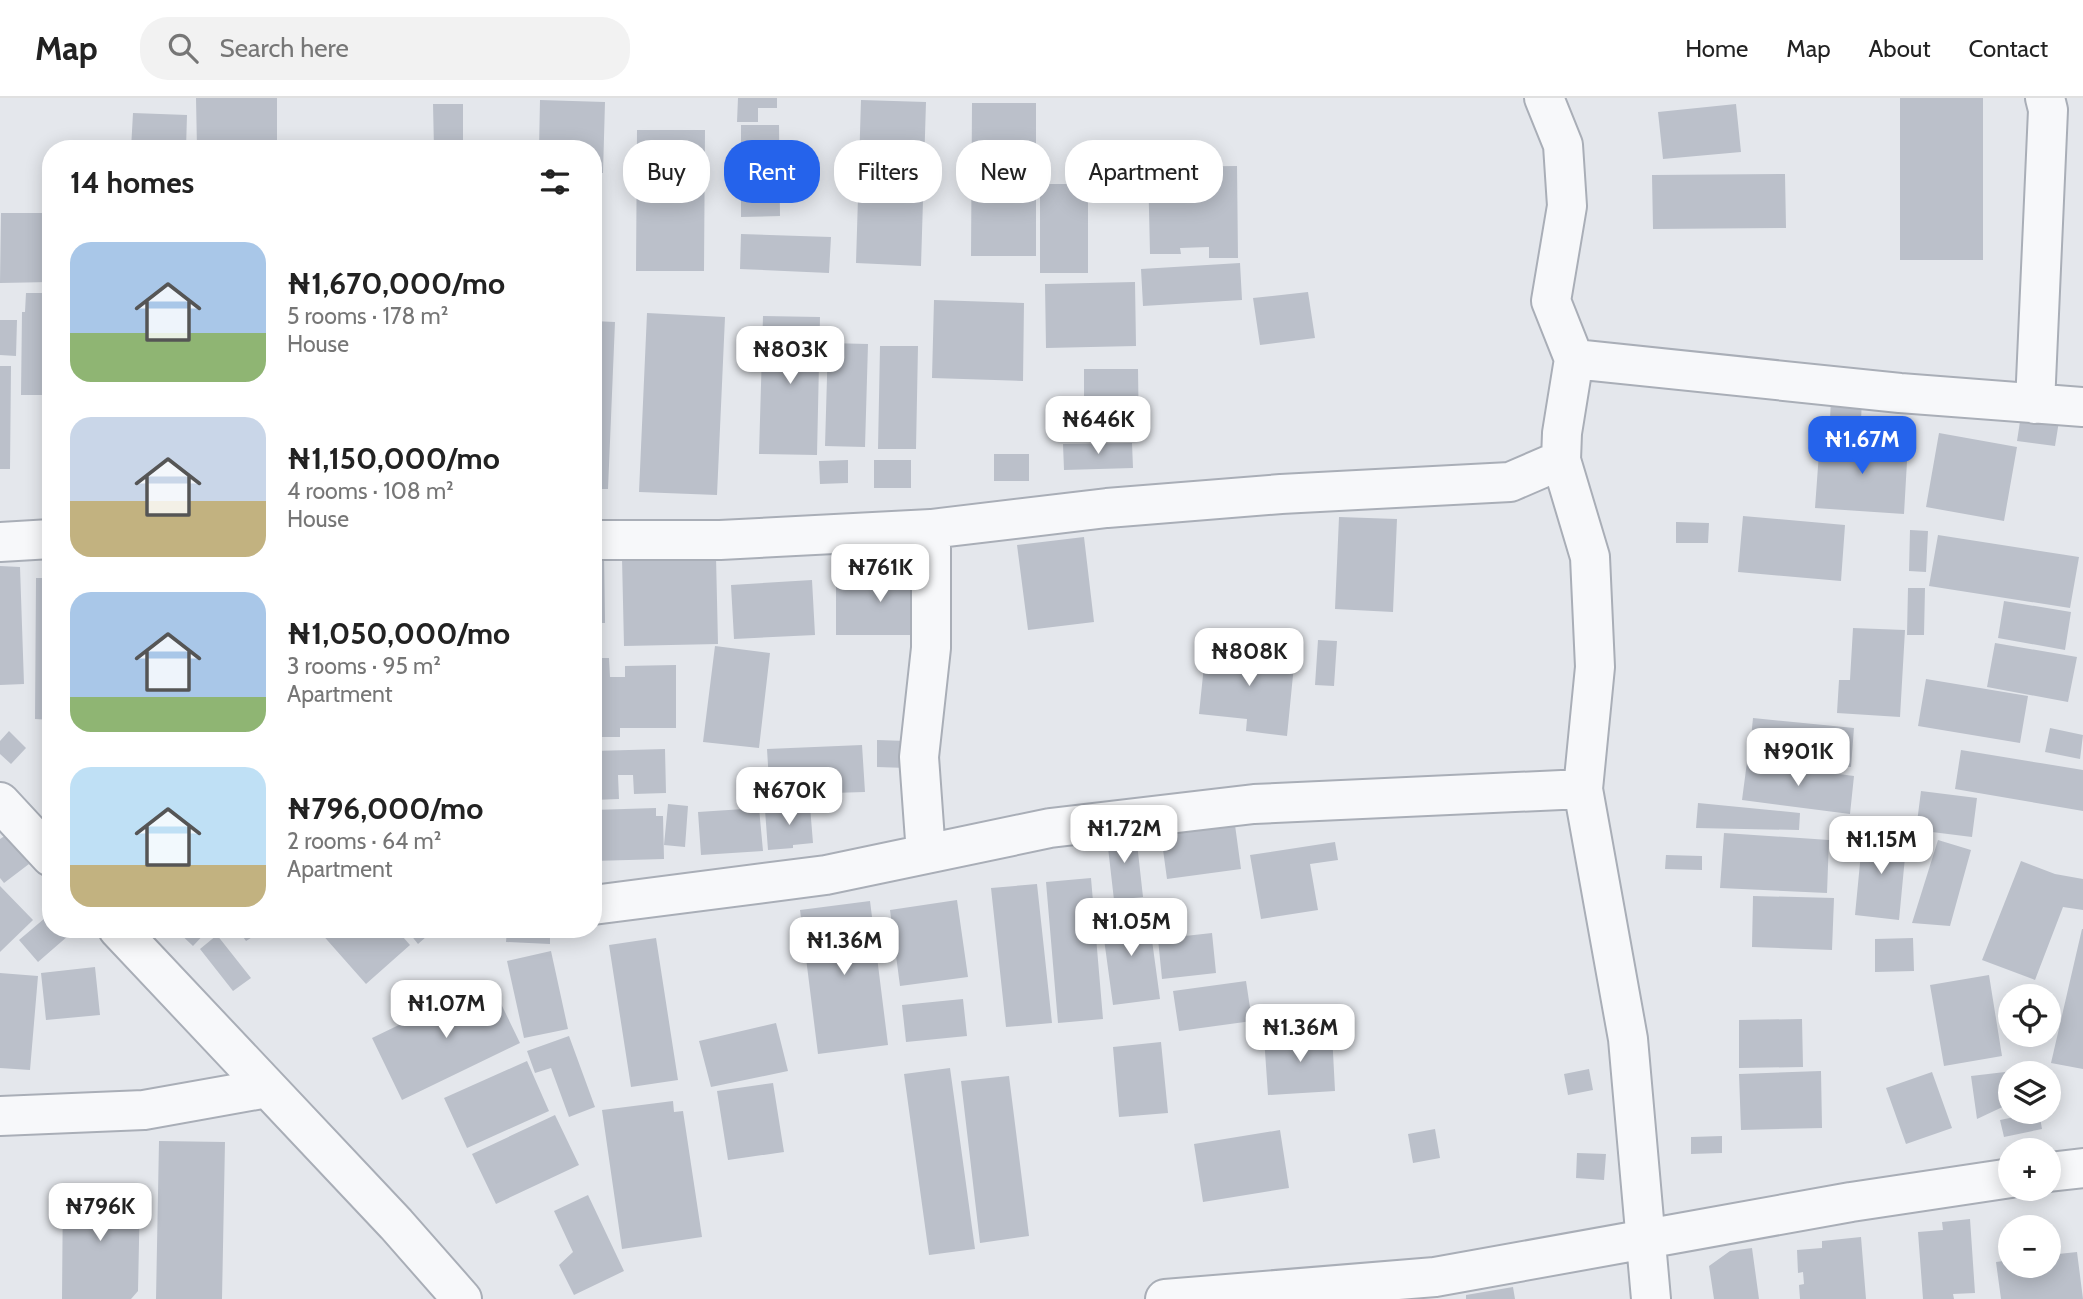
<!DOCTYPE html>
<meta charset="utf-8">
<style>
body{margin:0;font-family:Cabin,sans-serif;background:#f2f2f2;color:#222;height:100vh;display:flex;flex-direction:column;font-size:26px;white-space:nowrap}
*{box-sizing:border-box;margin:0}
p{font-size:23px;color:#767676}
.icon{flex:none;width:38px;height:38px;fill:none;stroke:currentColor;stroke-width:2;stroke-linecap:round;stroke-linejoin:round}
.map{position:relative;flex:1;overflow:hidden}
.drawer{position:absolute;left:42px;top:42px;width:560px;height:798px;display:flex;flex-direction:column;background:#fff;border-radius:28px;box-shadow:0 4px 18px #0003}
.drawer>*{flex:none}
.top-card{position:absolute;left:623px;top:42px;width:665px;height:63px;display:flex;gap:14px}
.controls{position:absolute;left:1998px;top:886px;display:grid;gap:14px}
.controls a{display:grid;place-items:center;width:63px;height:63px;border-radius:50%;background:#fff;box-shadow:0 4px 18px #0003;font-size:35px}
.price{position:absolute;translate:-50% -60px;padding:0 16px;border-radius:14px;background:#fff;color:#222;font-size:23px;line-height:46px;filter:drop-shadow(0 2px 4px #0008)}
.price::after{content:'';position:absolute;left:50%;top:42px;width:21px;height:16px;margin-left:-10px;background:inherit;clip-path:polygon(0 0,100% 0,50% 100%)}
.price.active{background:#2563eb;color:#fff}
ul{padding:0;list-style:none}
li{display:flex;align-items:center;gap:21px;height:175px;padding:0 28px}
li span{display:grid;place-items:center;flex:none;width:196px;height:140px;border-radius:21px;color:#555}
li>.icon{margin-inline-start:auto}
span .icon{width:84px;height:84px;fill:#fffc;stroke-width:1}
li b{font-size:30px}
h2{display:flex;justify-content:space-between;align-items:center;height:84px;padding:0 28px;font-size:30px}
.chip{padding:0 24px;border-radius:28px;background:#fff;box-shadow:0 4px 18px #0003;font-size:24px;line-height:63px}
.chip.active{background:#2563eb;color:#fff}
header{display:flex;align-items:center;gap:42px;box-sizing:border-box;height:98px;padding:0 35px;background:#fff;border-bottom:2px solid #e0e0e0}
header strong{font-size:33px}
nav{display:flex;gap:38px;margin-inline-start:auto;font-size:24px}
.search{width:490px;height:63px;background:#f2f2f2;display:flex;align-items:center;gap:18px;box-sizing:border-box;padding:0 24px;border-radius:28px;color:#767676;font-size:26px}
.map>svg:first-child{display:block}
.building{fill:#bbc0ca}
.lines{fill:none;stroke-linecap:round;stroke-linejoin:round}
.minor-casing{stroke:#a9aeb7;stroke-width:42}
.minor{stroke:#f7f8fa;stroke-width:38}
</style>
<header>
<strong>Map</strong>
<div class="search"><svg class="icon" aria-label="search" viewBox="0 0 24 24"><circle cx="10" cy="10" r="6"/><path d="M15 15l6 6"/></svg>Search here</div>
<nav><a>Home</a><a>Map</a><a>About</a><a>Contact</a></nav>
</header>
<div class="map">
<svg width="2083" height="1201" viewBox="0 0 2083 1201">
<rect width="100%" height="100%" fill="#e4e7ec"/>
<path class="building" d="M 196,0 L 277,0 L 277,51 L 197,51 Z
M 738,0 L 777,0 L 777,10 L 758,10 L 758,24 L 737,24 Z
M 1900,0 L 1983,0 L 1983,162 L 1900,162 Z
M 540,2 L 605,4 L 603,75 L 593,75 L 593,51 L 539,51 Z
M 861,2 L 926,4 L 921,168 L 856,165 Z
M 972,5 L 1036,5 L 1036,158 L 971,158 Z
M 433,6 L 463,6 L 463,51 L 434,51 Z
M 1736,6 L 1741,54 L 1663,61 L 1658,14 Z
M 133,15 L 187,17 L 186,51 L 131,51 Z
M 741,27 L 779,27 L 780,118 L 741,119 Z
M 637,32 L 705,32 L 704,173 L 636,173 Z
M 1237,68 L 1238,160 L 1209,160 L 1209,149 L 1180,150 L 1181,156 L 1150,156 L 1148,69 Z
M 1785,76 L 1786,130 L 1653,131 L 1652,77 Z
M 1040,86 L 1088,86 L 1088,175 L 1040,175 Z
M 1,115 L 43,115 L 43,123 L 51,123 L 51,184 L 0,185 Z
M 741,136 L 831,139 L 829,175 L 740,171 Z
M 1240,165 L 1242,202 L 1143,208 L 1141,171 Z
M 1135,184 L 1136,248 L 1046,250 L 1045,186 Z
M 1308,194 L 1315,240 L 1260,247 L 1253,200 Z
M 26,195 L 51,195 L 51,297 L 21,297 L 22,214 L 25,214 Z
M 934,202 L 1024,205 L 1023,283 L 932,280 Z
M 647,215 L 725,219 L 717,397 L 639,394 Z
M 763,218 L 820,219 L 817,357 L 759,356 Z
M 0,222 L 17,222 L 16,258 L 0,257 Z
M 593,223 L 615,224 L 608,391 L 593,391 Z
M 828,245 L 868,246 L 865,349 L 825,348 Z
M 880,248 L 918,248 L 916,351 L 878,351 Z
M 0,268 L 11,268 L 10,371 L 0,371 Z
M 1084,271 L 1138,271 L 1139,340 L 1084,340 Z
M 1831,301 L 1862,302 L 1861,322 L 1830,321 Z
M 2021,317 L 2059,323 L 2055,348 L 2017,343 Z
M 1939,335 L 2017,349 L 2004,423 L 1926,409 Z
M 1820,341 L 1908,346 L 1904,416 L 1815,410 Z
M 1132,345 L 1133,370 L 1064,372 L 1063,346 Z
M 994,356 L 1029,356 L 1029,383 L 994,383 Z
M 848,362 L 848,385 L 820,386 L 819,363 Z
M 874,362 L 911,362 L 911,390 L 874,390 Z
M 1743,418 L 1845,427 L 1841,483 L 1738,474 Z
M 1339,419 L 1397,421 L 1393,514 L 1335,511 Z
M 1676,424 L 1709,425 L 1708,445 L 1676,445 Z
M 1910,432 L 1928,433 L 1926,474 L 1909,473 Z
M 1938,437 L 2079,459 L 2070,510 L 1929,488 Z
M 1084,439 L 1094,524 L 1028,532 L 1017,447 Z
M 593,455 L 604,455 L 605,525 L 593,525 Z
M 716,458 L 718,546 L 624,548 L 622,460 Z
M 0,468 L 20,469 L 24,586 L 0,587 Z
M 836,476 L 925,476 L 925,537 L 836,537 Z
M 36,480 L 51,480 L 51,622 L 35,621 Z
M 812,482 L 815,537 L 734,541 L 731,487 Z
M 1908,490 L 1925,490 L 1924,537 L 1907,537 Z
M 2004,503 L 2071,514 L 2065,552 L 1998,540 Z
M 1853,530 L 1905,532 L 1900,619 L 1837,615 L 1839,582 L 1850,582 Z
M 1318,542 L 1337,543 L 1334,588 L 1315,587 Z
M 1995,545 L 2077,559 L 2068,604 L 1987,589 Z
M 715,548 L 770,555 L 759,650 L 703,644 Z
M 1206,548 L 1295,557 L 1287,638 L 1246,633 L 1247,621 L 1199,616 Z
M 593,560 L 609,560 L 610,579 L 625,579 L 625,568 L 676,567 L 676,630 L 620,630 L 620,639 L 593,639 Z
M 1926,581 L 2028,598 L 2020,645 L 1918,628 Z
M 1753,620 L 1854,630 L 1851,669 L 1749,660 Z
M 2050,630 L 2083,637 L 2080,661 L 2045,654 Z
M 9,633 L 26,650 L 11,666 L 0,656 L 0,643 Z
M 877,642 L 907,643 L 907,670 L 877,669 Z
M 862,647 L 865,694 L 832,695 L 832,678 L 819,678 L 819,698 L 770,700 L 767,651 Z
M 665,651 L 666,695 L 634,696 L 633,677 L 618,677 L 619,701 L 593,702 L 593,653 Z
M 1961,652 L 2083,672 L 2083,713 L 1955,691 Z
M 1747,664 L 1854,678 L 1850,716 L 1742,702 Z
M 1921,693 L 1977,700 L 1972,739 L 1916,732 Z
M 1698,705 L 1800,715 L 1799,732 L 1696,730 Z
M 668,706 L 688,708 L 685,749 L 664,747 Z
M 810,708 L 813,745 L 793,747 L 793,750 L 768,752 L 765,712 Z
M 656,710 L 656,718 L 663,718 L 664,761 L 593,763 L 593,712 Z
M 759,710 L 763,753 L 701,757 L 698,714 Z
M 1235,727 L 1241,771 L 1167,781 L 1161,737 Z
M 1106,732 L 1136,736 L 1143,799 L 1114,802 Z
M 1863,734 L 1907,738 L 1899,822 L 1855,817 Z
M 1724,735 L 1829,742 L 1827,795 L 1720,790 Z
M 6,737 L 29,766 L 4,785 L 0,780 L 0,741 Z
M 1938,742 L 1971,752 L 1950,828 L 1912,825 Z
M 1335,744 L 1338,762 L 1310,766 L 1318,812 L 1261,821 L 1250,757 Z
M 1666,757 L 1702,758 L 1702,772 L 1665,771 Z
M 2021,763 L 2055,776 L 2083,781 L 2083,812 L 2063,809 L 2035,882 L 1982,862 Z
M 1091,780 L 1103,921 L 1058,925 L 1046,784 Z
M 1037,786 L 1052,925 L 1006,929 L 991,790 Z
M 0,788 L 33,822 L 0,854 Z
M 1753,798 L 1834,800 L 1832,852 L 1752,849 Z
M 957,802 L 968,879 L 900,888 L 890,812 Z
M 870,803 L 888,947 L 818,956 L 800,812 Z
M 1148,813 L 1160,901 L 1113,907 L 1101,819 Z
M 51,815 L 51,831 L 76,831 L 38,864 L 19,842 Z
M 175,831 L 209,831 L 193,848 Z
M 228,831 L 265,831 L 246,843 L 238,832 L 231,836 Z
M 324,831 L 396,831 L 410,847 L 366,886 L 320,834 Z
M 406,831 L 435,831 L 418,846 Z
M 507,831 L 550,831 L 550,846 L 506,844 Z
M 2082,831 L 2083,831 L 2083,971 L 2051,965 Z
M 1212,835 L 1216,875 L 1162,881 L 1158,841 Z
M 217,837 L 251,880 L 233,893 L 200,851 Z
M 656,840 L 678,982 L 631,989 L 609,847 Z
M 1913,840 L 1914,873 L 1875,874 L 1875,841 Z
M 551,853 L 568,931 L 524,940 L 507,863 Z
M 95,869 L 100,917 L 46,922 L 41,875 Z
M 0,875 L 38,878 L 30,972 L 0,970 Z
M 1989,877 L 2002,958 L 1944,968 L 1930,887 Z
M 490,883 L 520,945 L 402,1002 L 372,940 Z
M 1246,883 L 1252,923 L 1179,933 L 1173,893 Z
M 963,901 L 967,938 L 906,944 L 902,907 Z
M 1802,921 L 1803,969 L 1739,970 L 1739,922 Z
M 776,925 L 788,973 L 711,989 L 699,943 Z
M 1332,935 L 1335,993 L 1268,997 L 1264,939 Z
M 569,938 L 595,1009 L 569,1019 L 551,970 L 535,975 L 527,953 Z
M 1161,944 L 1168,1015 L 1119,1019 L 1113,949 Z
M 527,963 L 549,1013 L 467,1050 L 444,1000 Z
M 950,970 L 975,1151 L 929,1157 L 904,976 Z
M 1589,971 L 1593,992 L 1568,997 L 1564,976 Z
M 1821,973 L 1822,1030 L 1741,1032 L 1739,976 Z
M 1932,974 L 1952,1030 L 1906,1046 L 1886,990 Z
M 2005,974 L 2011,1005 L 1977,1021 L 1971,978 Z
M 1009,978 L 1029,1138 L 980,1145 L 961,983 Z
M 773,985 L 784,1054 L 728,1062 L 717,993 Z
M 673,1003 L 674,1014 L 683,1013 L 702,1139 L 622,1151 L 602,1012 Z
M 2039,1014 L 2042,1031 L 2004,1039 L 2000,1022 Z
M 555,1017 L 579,1067 L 496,1106 L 472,1056 Z
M 1435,1031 L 1440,1060 L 1413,1065 L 1408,1036 Z
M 1280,1032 L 1289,1090 L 1203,1104 L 1194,1046 Z
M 1722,1038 L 1722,1055 L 1691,1056 L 1691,1039 Z
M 159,1043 L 225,1044 L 222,1201 L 156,1201 Z
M 1577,1055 L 1606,1056 L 1604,1082 L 1576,1080 Z
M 63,1085 L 102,1085 L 113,1095 L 140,1096 L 138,1193 L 131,1201 L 62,1201 Z
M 588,1097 L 624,1173 L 574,1197 L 559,1167 L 573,1154 L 554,1113 Z
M 1970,1121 L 1975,1195 L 1953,1196 L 1954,1201 L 1923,1201 L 1918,1134 L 1943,1132 L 1942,1124 Z
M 1861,1139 L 1866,1201 L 1800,1201 L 1799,1187 L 1804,1186 L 1803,1174 L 1798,1175 L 1797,1152 L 1822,1150 L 1822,1143 Z
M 1752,1150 L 1759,1201 L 1714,1201 L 1709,1168 L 1730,1153 Z
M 2077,1154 L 2083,1201 L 2001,1201 L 1996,1164 L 2011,1162 L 2011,1167 L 2049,1167 L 2049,1157 Z
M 1513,1189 L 1515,1201 L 1466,1201 L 1466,1197 Z"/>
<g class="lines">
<g class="minor-casing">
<path id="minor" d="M 1544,0 L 1563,47 L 1567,108 L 1551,203 L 1574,261 L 1562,335 L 1561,362 L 1590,459 L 1595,569 L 1583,691 L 1628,941 L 1651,1201
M 1574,261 L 1900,295 L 2083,309
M 2035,306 L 2048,12 L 2045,0
M 593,442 L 720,442 L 931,431 L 1107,410 L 1281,396 L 1510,384 L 1561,362
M 0,444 L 51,441
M 0,704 L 51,759
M 926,756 L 919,659 L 931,550 L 931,431
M 593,807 L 826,777 L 1050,730 L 1254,706 L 1583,691
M 118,831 L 396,1126 L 462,1201
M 0,1018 L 144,1012 L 267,990
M 2049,1074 L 2083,1070
M 1165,1201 L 1435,1179 L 1851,1104 L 2011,1080"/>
</g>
<use href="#minor" class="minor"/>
</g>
</svg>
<div class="controls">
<a><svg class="icon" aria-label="locate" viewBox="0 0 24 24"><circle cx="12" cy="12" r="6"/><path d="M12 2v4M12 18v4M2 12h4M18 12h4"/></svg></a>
<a><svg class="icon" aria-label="layers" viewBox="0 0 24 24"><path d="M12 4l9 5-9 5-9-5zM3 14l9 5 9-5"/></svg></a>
<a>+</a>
<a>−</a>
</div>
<b class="price" style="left:790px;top:288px">₦803K</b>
<b class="price" style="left:1098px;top:358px">₦646K</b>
<b class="price active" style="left:1862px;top:378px">₦1.67M</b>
<b class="price" style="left:880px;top:506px">₦761K</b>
<b class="price" style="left:1249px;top:590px">₦808K</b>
<b class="price" style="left:1798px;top:690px">₦901K</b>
<b class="price" style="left:789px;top:729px">₦670K</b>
<b class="price" style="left:1124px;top:767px">₦1.72M</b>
<b class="price" style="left:1881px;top:778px">₦1.15M</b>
<b class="price" style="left:1131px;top:860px">₦1.05M</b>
<b class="price" style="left:844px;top:879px">₦1.36M</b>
<b class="price" style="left:446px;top:942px">₦1.07M</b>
<b class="price" style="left:1300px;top:966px">₦1.36M</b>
<b class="price" style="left:100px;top:1145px">₦796K</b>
<div class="top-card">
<a class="chip">Buy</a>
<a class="chip active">Rent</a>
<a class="chip">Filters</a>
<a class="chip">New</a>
<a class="chip">Apartment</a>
</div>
<section class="drawer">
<h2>14 homes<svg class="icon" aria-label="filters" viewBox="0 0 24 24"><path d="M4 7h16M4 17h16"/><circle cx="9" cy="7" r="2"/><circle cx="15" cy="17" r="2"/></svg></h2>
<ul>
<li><span style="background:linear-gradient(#a9c7e8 65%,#8fb573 0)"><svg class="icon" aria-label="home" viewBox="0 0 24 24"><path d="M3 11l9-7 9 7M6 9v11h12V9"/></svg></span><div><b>₦1,670,000/mo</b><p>5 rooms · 178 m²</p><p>House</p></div></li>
<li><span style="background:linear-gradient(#c9d6e8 60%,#c2b280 0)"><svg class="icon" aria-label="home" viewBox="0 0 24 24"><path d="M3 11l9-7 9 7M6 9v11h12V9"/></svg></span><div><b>₦1,150,000/mo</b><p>4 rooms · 108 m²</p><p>House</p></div></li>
<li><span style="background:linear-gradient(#a9c7e8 75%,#8fb573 0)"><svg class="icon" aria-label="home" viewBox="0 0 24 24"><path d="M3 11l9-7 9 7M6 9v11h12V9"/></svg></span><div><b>₦1,050,000/mo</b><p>3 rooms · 95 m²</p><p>Apartment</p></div></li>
<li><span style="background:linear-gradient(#bfe0f5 70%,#c2b280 0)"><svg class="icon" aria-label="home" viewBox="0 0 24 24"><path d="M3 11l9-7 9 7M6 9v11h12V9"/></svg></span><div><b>₦796,000/mo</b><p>2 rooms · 64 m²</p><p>Apartment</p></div></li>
</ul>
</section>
</div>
